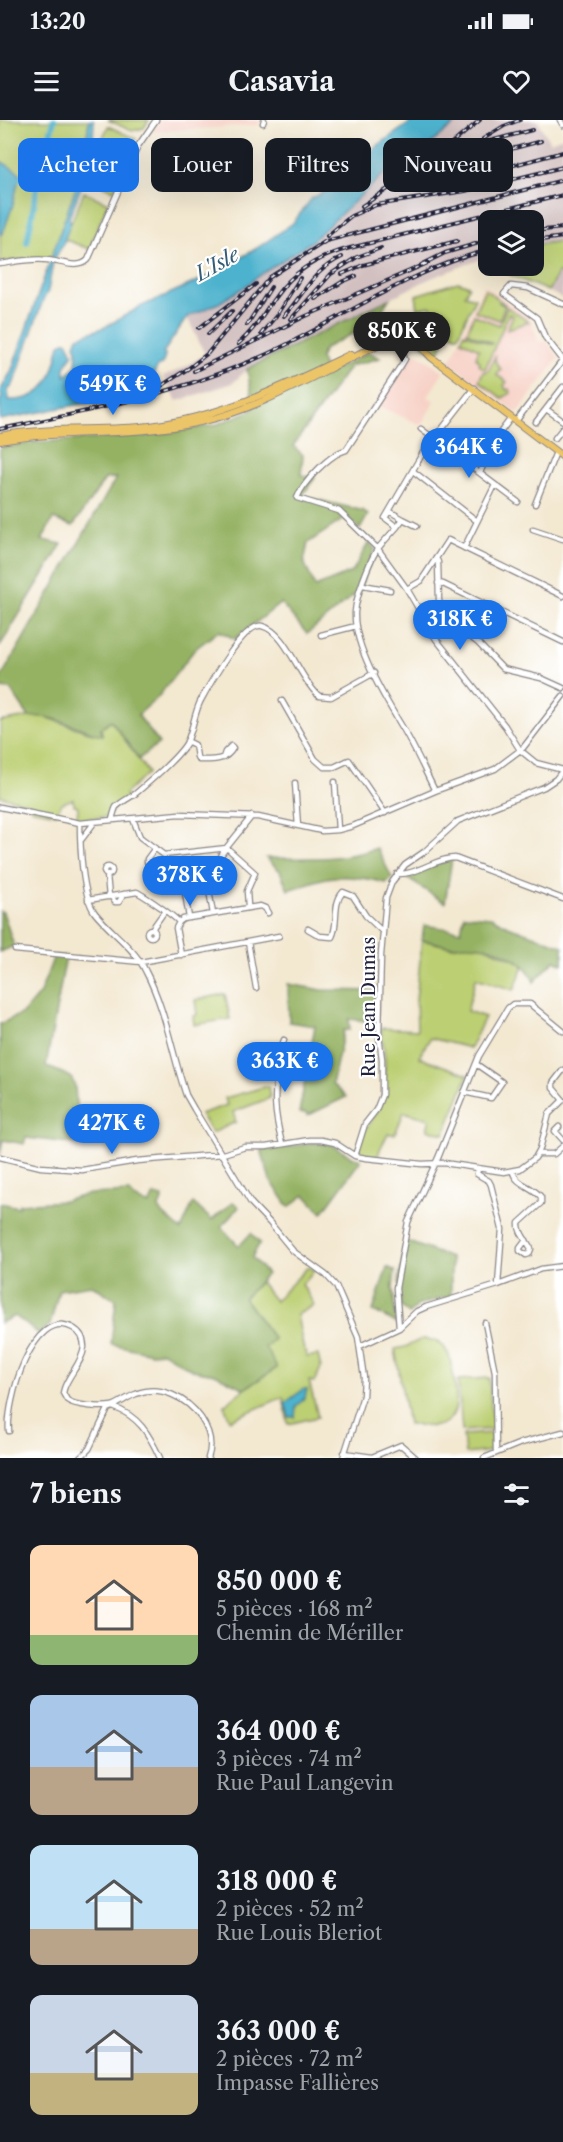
<!DOCTYPE html>
<html lang="fr">
<meta charset="utf-8">
<style>
body{margin:0;font-family:"Libre Caslon Text",serif;background:#20242c;color:#f1f3f6;height:100vh;display:flex;flex-direction:column;font-size:22px;white-space:nowrap}
*{box-sizing:border-box;margin:0}
p{font-size:20px;color:#9ea1a6}
.icon{flex:none;width:33px;height:33px;fill:none;stroke:currentColor;stroke-width:2;stroke-linecap:round;stroke-linejoin:round}
.map{position:relative;height:1338px;overflow:hidden}
.side{display:flex;flex-direction:column;background:#171b24;flex:1}
.side>*{flex:none}
.top-card{position:absolute;left:18px;top:18px;width:528px;height:54px;display:flex;gap:12px}
.tools{position:absolute;left:478px;top:90px;display:grid;gap:12px}
.tools a{display:grid;place-items:center;width:66px;height:66px;border-radius:12px;background:#171b24;box-shadow:0 6px 24px #0002;font-size:30px}
.price{position:absolute;translate:-50% -51px;padding:0 14px;border-radius:21px;background:#1a73e8;color:#fff;font-size:20px;line-height:39px;filter:drop-shadow(0 2px 3px #0008)}
.price::after{content:'';position:absolute;left:50%;top:36px;width:18px;height:14px;margin-left:-9px;background:inherit;clip-path:polygon(0 0,100% 0,50% 100%)}
.price.selected{background:#222;color:#fff}
ul{padding:0;list-style:none}
li{display:flex;align-items:center;gap:18px;height:150px;padding:0 30px}
li span{display:grid;place-items:center;flex:none;width:168px;height:120px;border-radius:12px;color:#555}
li>.icon{margin-inline-start:auto}
span .icon{width:72px;height:72px;fill:#fffc;stroke-width:1}
li b{font-size:26px}
h2{display:flex;justify-content:space-between;align-items:center;height:72px;padding:0 30px;font-size:26px}
.pill{padding:0 21px;border-radius:12px;background:#171b24;box-shadow:0 6px 24px #0002;font-size:21px;line-height:54px}
.pill.selected{background:#1a73e8;color:#fff}
.status{display:flex;justify-content:space-between;align-items:center;height:42px;padding:0 30px;background:#171b24;direction:ltr}
.status svg{height:16px;fill:currentColor}
header{display:flex;justify-content:space-between;align-items:center;height:78px;padding:0 30px;background:#171b24;font-size:27px;font-weight:800}
.map>svg:first-child{display:block}
.built{fill:#f7d1c6}
.industrial{fill:#d2bfbf}
.green{fill:#bccf72;stroke:#6f7856;stroke-width:1.5}
.forest{fill:#95b264;stroke:#5c6a50;stroke-width:1.5}
.water{fill:#4eb2cd;stroke:#386a84;stroke-width:1.5}
.lines{fill:none;stroke-linecap:round;stroke-linejoin:round}
.river{stroke:#4eb2cd;stroke-width:6}
.minor-casing{stroke:#8a8586;stroke-width:7}
.major-casing{stroke:#8a8586;stroke-width:8}
.minor{stroke:#fff;stroke-width:4.5}
.major{stroke:#edc569;stroke-width:6}
.rail-casing{stroke:#22223b;stroke-width:4}
.rail{stroke:#fff;stroke-width:1.5;stroke-dasharray:4.5;stroke-linecap:butt}
.labels{text-anchor:middle;dominant-baseline:central;stroke-width:4.5;stroke-linejoin:round;paint-order:stroke}
.street-label{font-size:18px;fill:#22223b;stroke:#fff}
.water-label{font-size:20px;font-style:italic;fill:#345c75;stroke:#fff}
</style>
<div class="status"><b>13:20</b><svg viewBox="0 0 49 12"><path d="M0 12V9h3v3zM5 12V6h3v6zM10 12V3h3v9zM15 12V0h3v12zM26 1h20v11H26zM47 4h2v5h-2z"/></svg></div>
<header><svg class="icon" aria-label="menu" viewBox="0 0 24 24"><path d="M4 6h16M4 12h16M4 18h16"/></svg>Casavia<svg class="icon" aria-label="heart" viewBox="0 0 24 24"><path d="M12 20l-8-8c-3-5 5-10 8-4 3-6 11-1 8 4z"/></svg></header>
<div class="map">
<svg width="563" height="1338" viewBox="0 0 563 1338">
<rect width="100%" height="100%" fill="#fff"/>
<filter id="ink" filterUnits="userSpaceOnUse"><feTurbulence type="fractalNoise" baseFrequency=".0167" numOctaves="2"/><feDisplacementMap in="SourceGraphic" scale="12" xChannelSelector="R" yChannelSelector="G"/><feConvolveMatrix kernelMatrix="1 2 1 2 8 2 1 2 1" color-interpolation-filters="sRGB"/></filter>
<filter id="wash" filterUnits="userSpaceOnUse"><feTurbulence type="fractalNoise" baseFrequency=".008" numOctaves="4" result="noise"/><feDisplacementMap in="SourceGraphic" scale="24" xChannelSelector="R" yChannelSelector="G"/><feGaussianBlur stdDeviation="1.35" result="paint"/><feColorMatrix in="noise" values="0 0 0 0 0 0 0 0 0 0 0 0 0 0 0 0 0 1.4 0 .05"/><feComposite in="paint" operator="in"/></filter>
<g filter="url(#wash)">
<rect width="100%" height="100%" fill="#f3e8d0"/>
<path class="built" d="M 161,0 L 259,0 L 259,5 L 151,12 Z
M 484,165 L 530,199 L 539,222 L 545,220 L 559,238 L 517,293 L 450,242 Z
M 417,233 L 443,251 L 428,277 L 435,281 L 421,305 L 378,286 L 409,236 Z"/>
<path class="industrial" d="M 460,0 L 537,0 L 550,22 L 563,17 L 563,121 L 534,125 L 534,100 L 489,100 L 489,136 L 431,158 L 247,249 L 233,263 L 177,281 L 163,257 L 183,248 L 205,234 L 187,197 L 219,183 L 243,168 L 364,73 L 397,42 L 429,25 Z
M 558,153 L 563,153 L 563,179 L 548,171 Z"/>
<path class="green" d="M 0,0 L 89,0 L 84,46 L 51,138 L 0,142 Z
M 108,0 L 149,0 L 144,8 L 132,11 Z
M 108,6 L 136,19 L 114,70 L 85,58 Z
M 84,72 L 108,83 L 89,129 L 64,119 Z
M 563,121 L 563,153 L 558,153 L 548,171 L 506,153 L 512,146 L 534,146 L 534,125 Z
M 458,162 L 469,166 L 465,175 L 475,178 L 458,216 L 448,211 L 437,236 L 420,222 L 433,192 L 430,186 L 418,189 L 416,175 Z
M 485,169 L 506,185 L 498,182 L 505,186 L 499,200 L 475,191 Z
M 507,187 L 529,202 L 507,209 L 513,196 L 509,194 L 485,249 L 479,245 L 480,242 L 476,237 L 479,229 L 461,220 L 464,213 L 491,224 L 492,223 L 467,212 L 474,195 L 499,205 Z
M 495,237 L 496,243 L 501,249 L 497,252 L 497,255 L 507,262 L 504,265 L 506,270 L 510,269 L 511,273 L 502,278 L 479,261 L 483,252 L 488,251 Z
M 40,595 L 85,611 L 102,615 L 101,608 L 111,600 L 148,653 L 125,674 L 127,677 L 115,685 L 109,697 L 77,699 L 78,686 L 74,685 L 73,679 L 62,683 L 56,694 L 31,689 L 27,683 L 0,676 L 0,602 Z
M 422,820 L 452,827 L 466,824 L 483,826 L 524,844 L 514,870 L 476,858 L 467,891 L 485,897 L 470,928 L 430,918 L 419,937 L 468,955 L 444,1014 L 427,1009 L 430,999 L 404,992 L 395,1014 L 388,1014 L 380,1029 L 378,1037 L 358,1033 L 363,1013 L 379,989 L 384,973 L 385,940 L 381,908 L 417,910 L 416,880 Z
M 225,874 L 230,899 L 194,905 L 193,896 L 197,895 L 195,880 Z
M 268,966 L 270,978 L 233,992 L 236,1002 L 212,1013 L 200,994 L 227,985 L 225,978 Z
M 308,1147 L 315,1150 L 302,1164 L 314,1185 L 297,1195 L 303,1226 L 307,1237 L 318,1235 L 321,1248 L 314,1262 L 309,1261 L 318,1297 L 288,1304 L 283,1277 L 230,1300 L 224,1285 L 244,1269 L 277,1248 L 264,1227 L 274,1219 L 244,1178 L 260,1162 L 275,1181 Z
M 422,1219 C 435,1219 443,1223 449,1235 C 453,1257 469,1300 436,1306 C 426,1308 418,1303 408,1304 L 395,1229 L 405,1227 Z
M 489,1258 L 493,1309 L 462,1311 L 458,1260 Z
M 491,1313 L 492,1331 L 465,1334 L 463,1315 Z"/>
<path class="forest" d="M 389,179 L 374,203 L 325,228 L 320,238 L 327,254 L 369,232 L 380,238 L 350,246 L 293,326 L 303,335 L 301,355 L 315,358 L 302,376 L 364,391 L 368,395 L 360,409 L 347,397 L 308,423 L 304,442 L 315,467 L 352,452 L 369,422 L 375,429 L 359,471 L 307,514 L 281,483 L 235,519 L 219,511 L 195,529 L 158,577 L 138,595 L 159,623 L 139,639 L 111,600 L 101,608 L 102,615 C 80,610 51,593 29,597 L 10,569 L 0,568 L 0,559 L 116,358 L 105,359 L 73,406 L 53,399 L 42,420 L 62,424 L 0,526 L 0,328 L 36,322 L 145,316 L 215,305 L 254,289 L 247,249 Z
M 377,728 L 392,758 L 386,763 C 363,757 338,753 315,761 C 306,764 298,767 288,770 L 280,751 L 266,738 C 303,738 342,741 377,728 Z
M 452,739 L 445,783 L 405,757 L 447,740 Z
M 0,791 L 3,792 L 14,826 L 0,832 Z
M 464,795 L 491,797 L 508,806 L 563,826 L 563,844 L 555,840 L 534,862 C 526,838 492,825 468,825 C 462,824 456,827 450,826 C 440,825 431,821 422,820 L 424,805 L 461,811 Z
M 54,836 L 66,836 L 46,946 L 71,957 L 75,966 L 79,1024 L 26,1018 L 24,1024 L 3,1020 L 0,1035 L 0,904 L 23,893 L 40,873 Z
M 288,864 L 322,870 L 377,871 L 377,894 L 375,902 L 349,899 L 350,910 L 344,910 L 332,964 L 346,977 L 307,996 L 306,993 L 299,993 L 315,906 L 289,902 Z
M 311,1023 L 331,1024 L 352,1037 L 361,1040 L 322,1093 L 305,1075 L 289,1087 L 270,1060 L 261,1029 L 270,1030 Z
M 130,1072 L 134,1078 L 149,1085 L 154,1075 L 163,1077 L 159,1088 L 163,1094 L 181,1110 L 193,1083 L 212,1100 L 233,1082 L 239,1087 L 221,1107 L 239,1126 L 251,1113 L 260,1123 L 252,1137 L 267,1154 L 244,1178 L 274,1219 L 265,1227 L 277,1248 L 244,1269 L 215,1254 L 192,1250 L 163,1232 L 151,1233 L 111,1224 L 116,1180 L 92,1165 L 59,1170 L 50,1205 L 39,1214 L 15,1196 L 0,1203 L 0,1083 L 19,1087 L 19,1084 L 64,1081 L 90,1074 Z
M 406,1121 L 451,1138 L 451,1176 L 418,1185 L 409,1194 L 400,1185 L 399,1158 Z
M 387,1147 L 395,1151 L 393,1167 L 396,1203 L 373,1191 Z"/>
<path class="water" d="M 89,0 L 94,0 L 92,39 L 69,98 L 71,102 L 63,124 L 53,142 L 48,171 L 43,180 L 13,265 L 8,270 L 9,280 C 47,281 53,255 60,224 L 67,221 L 73,233 L 65,247 L 65,256 L 76,246 L 77,229 L 75,225 L 78,217 L 105,207 L 140,187 L 211,155 L 257,128 L 293,103 L 312,78 L 326,71 L 359,44 L 377,26 L 414,0 L 460,0 L 429,25 L 397,42 L 311,122 L 260,155 L 243,168 L 219,183 L 187,197 L 163,233 L 165,235 C 164,240 163,245 158,246 L 149,263 L 131,274 L 0,300 L 0,280 L 2,278 L 0,271 L 11,252 L 83,47 Z
M 2,42 L 20,53 L 13,85 L 3,113 L 0,115 L 0,46 Z
M 304,1269 L 307,1269 L 305,1278 L 296,1286 L 295,1297 L 289,1297 L 285,1283 Z"/>
<g class="lines">
<path class="river" d="M 15,61 L 20,57 L 39,57 L 54,0
M 27,122 L 39,57"/>
</g>
</g>
<g filter="url(#ink)">
<g class="lines">
<g class="minor-casing">
<path id="minor" d="M 560,0 L 563,5
M 263,3 L 264,0
M 0,144 C 15,142 32,138 47,140 C 60,141 78,150 88,140 L 138,26 L 156,0
M 396,224 L 403,232 L 406,226
M 546,289 L 563,301
M 516,301 L 563,240 L 545,217 L 537,198 L 504,174 L 511,166 L 528,168 L 563,184
M 536,302 L 563,267
M 421,309 L 518,382
M 555,318 L 563,308
M 413,351 L 477,401
M 480,353 L 493,322 L 511,298
M 535,384 L 556,332
M 389,391 L 403,399 L 397,407 L 385,398 L 428,324 L 442,309 L 474,268
M 403,399 L 417,406
M 397,407 C 390,415 382,423 376,431 C 368,445 356,476 355,492 C 353,525 384,577 401,605 C 414,626 424,649 435,671
M 533,409 L 563,419
M 464,428 L 495,365
M 436,438 L 438,442 L 439,481 L 451,502 L 478,523 L 503,549 L 541,558 L 563,568
M 438,463 L 443,464 L 563,522
M 363,465 L 390,470
M 407,469 L 421,461 L 448,420 L 563,476
M 321,515 L 356,506
M 282,581 L 315,639 L 324,647 L 334,647 L 349,640 L 385,693
M 187,621 L 195,625 L 197,637 L 199,640 C 213,640 226,641 233,628 L 231,626 L 225,632 L 223,638
M 335,662 L 338,710
M 295,663 L 298,706
M 0,687 L 80,703 L 179,694 L 258,697 L 322,711 L 338,710 L 353,706 L 435,671 L 495,649 L 523,628 L 563,576
M 133,699 L 140,717 L 164,735 L 227,728 L 255,753 L 247,771 L 248,786 L 247,788
M 112,700 C 113,696 114,691 116,687 C 121,682 129,678 135,674 C 148,663 179,637 187,622 C 193,609 194,595 200,582 C 208,567 244,502 262,506 C 287,512 299,559 319,576 L 331,577 L 374,553
M 80,703 C 80,725 82,776 95,793 C 111,813 135,828 146,852 C 166,890 172,934 186,975 L 194,989 L 251,1083 L 270,1103 L 293,1131 L 326,1155 L 336,1166 L 358,1217 L 364,1258 L 363,1276 L 343,1338
M 82,719 L 94,703
M 155,728 L 147,739 L 147,742 C 158,753 173,756 184,766 L 189,798
M104 751a4 4 0 1 1 8 0a4 4 0 1 1-8 0Z
M 397,754 C 418,755 435,738 455,738 L 563,779
M 107,755 L 109,777
M 182,764 L 186,761 L 211,757
M 111,776 L 115,782 L 119,782 L 124,774
M 88,780 L 137,772 C 146,777 173,795 179,802
M 213,794 L 208,764 L 210,761 L 223,732 L 252,696
M 179,802 L 183,799 L 260,786 L 265,788 L 268,793
M 179,802 L 176,808 L 181,835
M 152,809 L 164,792
M 308,809 L 320,816 L 332,817 C 339,803 332,784 343,772 L 353,776 L 366,796 L 383,812
M147 813a4 4 0 1 1 8 0a4 4 0 1 1-8 0Z
M 248,822 L 256,868
M 15,830 L 141,842 L 279,816
M 464,972 L 491,978 L 502,962 L 476,944
M 559,1007 L 555,1011 L 563,1020
M 282,1024 C 274,991 273,977 279,943 C 280,935 281,927 284,920
M 538,1034 L 554,1034 L 563,1026
M 355,1036 L 365,1004 L 376,990 L 382,975 L 382,939 L 379,916 L 381,835 L 386,778 L 392,762 L 405,745 L 424,732 L 458,701 L 544,667 L 556,659 L 563,650 L 536,643 L 520,630 L 505,606 L 436,519 L 407,469 L 378,429 L 339,391 L 297,378 C 303,362 330,334 346,330 L 402,244 L 405,239 L 403,232
M 0,1037 L 41,1047 L 82,1050 L 137,1041 L 223,1034 L 245,1027 L 266,1027 L 309,1020 L 321,1020 L 335,1023 L 355,1036 L 366,1038 L 422,1044 L 444,1043 L 504,1052 L 520,1049 L 535,1038 L 540,1029 L 549,994 L 563,980 L 553,968 L 553,963 L 563,950
M 478,1048 L 477,1054 L 489,1061 L 491,1065 L 502,1109 L 498,1165
M 513,1052 C 516,1065 533,1066 541,1077 L 541,1083 L 519,1103 C 518,1113 527,1120 531,1129 L 529,1134 L 526,1135 L 520,1131 L 520,1128 L 526,1120
M 485,1203 L 495,1252 L 496,1333
M 399,1208 L 396,1168 L 408,1102 L 438,1038 L 479,936 L 508,888 L 513,884 L 530,884 L 563,911
M 360,1226 L 399,1208 L 417,1191 L 426,1187 L 498,1165 L 541,1149 L 563,1146
M 9,1311 C 6,1284 32,1186 73,1208 C 80,1212 84,1219 84,1227 C 83,1242 68,1255 64,1269 L 63,1273 L 67,1280 C 75,1286 101,1288 112,1286 C 118,1285 129,1276 136,1274 C 160,1264 187,1278 201,1298 C 209,1310 213,1324 208,1338
M 344,1333 L 372,1337 L 401,1325 L 416,1338
M 80,1338 L 89,1329 L 108,1289 L 113,1287 C 139,1296 149,1314 160,1338
M 484,1338 L 521,1323 L 563,1312"/>
</g>
<g class="major-casing">
<path id="major" d="M393 216a10 10 0 1 1 20 0a10 10 0 1 1-20 0Z
M 413,217 L 431,237 L 563,337
M 379,220 L 394,210
M 0,316 C 51,306 99,312 150,306 C 222,297 286,265 351,234
M 0,321 C 66,309 133,317 200,302 C 265,288 323,249 384,222 L 396,224"/>
</g>
<use href="#minor" class="minor"/>
<use href="#major" class="major"/>
<g class="rail-casing">
<path id="rail" d="M 483,19 L 504,6 L 520,0
M 456,39 L 486,22 L 532,10
M 410,51 L 442,32 L 480,0
M 424,69 L 563,32
M 362,86 L 394,65 L 415,55 L 541,21
M 534,111 L 563,108
M 327,116 L 351,96 L 376,85 L 465,71 L 563,47
M 534,121 L 563,117
M 421,145 L 445,133 L 489,120
M 342,154 L 363,145 L 457,121
M 315,179 L 342,162 L 356,156
M 284,196 C 305,173 312,151 342,137
M 291,199 L 331,154 L 357,137 L 381,128
M 247,205 L 271,167
M 199,208 L 256,164
M 208,214 L 232,191
M 261,214 L 276,196 L 300,158
M 238,224 C 255,210 263,193 276,176 C 294,150 320,136 350,128 L 563,75
M 194,251 L 306,196 L 428,143
M 155,270 L 189,248 L 208,233 L 270,157 L 326,121 L 563,60
M 0,309 C 91,291 181,273 267,234 C 340,200 411,149 489,130"/>
</g>
<use href="#rail" class="rail"/>
</g>
</g>
<g class="labels">
<g class="street-label">
<text transform="translate(369 887) rotate(-90)">Rue Jean Dumas</text>
</g>
<g class="water-label">
<text transform="translate(217 144) rotate(-29)">L'Isle</text>
</g>
</g>
</svg>
<div class="tools">
<a><svg class="icon" aria-label="layers" viewBox="0 0 24 24"><path d="M12 4l9 5-9 5-9-5zM3 14l9 5 9-5"/></svg></a>
</div>
<b class="price selected" style="left:402px;top:243px">850K €</b>
<b class="price" style="left:113px;top:296px">549K €</b>
<b class="price" style="left:469px;top:359px">364K €</b>
<b class="price" style="left:460px;top:531px">318K €</b>
<b class="price" style="left:190px;top:787px">378K €</b>
<b class="price" style="left:285px;top:973px">363K €</b>
<b class="price" style="left:112px;top:1035px">427K €</b>
<div class="top-card">
<a class="pill selected">Acheter</a>
<a class="pill">Louer</a>
<a class="pill">Filtres</a>
<a class="pill">Nouveau</a>
</div>
</div>
<section class="side">
<h2>7 biens<svg class="icon" aria-label="filters" viewBox="0 0 24 24"><path d="M4 7h16M4 17h16"/><circle cx="9" cy="7" r="2"/><circle cx="15" cy="17" r="2"/></svg></h2>
<ul>
<li><span style="background:linear-gradient(#ffd9b3 75%,#8fb573 0)"><svg class="icon" aria-label="home" viewBox="0 0 24 24"><path d="M3 11l9-7 9 7M6 9v11h12V9"/></svg></span><div><b>850 000 €</b><p>5 pièces · 168 m²</p><p>Chemin de Mériller</p></div></li>
<li><span style="background:linear-gradient(#a9c7e8 60%,#b9a48a 0)"><svg class="icon" aria-label="home" viewBox="0 0 24 24"><path d="M3 11l9-7 9 7M6 9v11h12V9"/></svg></span><div><b>364 000 €</b><p>3 pièces · 74 m²</p><p>Rue Paul Langevin</p></div></li>
<li><span style="background:linear-gradient(#bfe0f5 70%,#b9a48a 0)"><svg class="icon" aria-label="home" viewBox="0 0 24 24"><path d="M3 11l9-7 9 7M6 9v11h12V9"/></svg></span><div><b>318 000 €</b><p>2 pièces · 52 m²</p><p>Rue Louis Bleriot</p></div></li>
<li><span style="background:linear-gradient(#c9d6e8 65%,#c2b280 0)"><svg class="icon" aria-label="home" viewBox="0 0 24 24"><path d="M3 11l9-7 9 7M6 9v11h12V9"/></svg></span><div><b>363 000 €</b><p>2 pièces · 72 m²</p><p>Impasse Fallières</p></div></li>
</ul>
</section>
